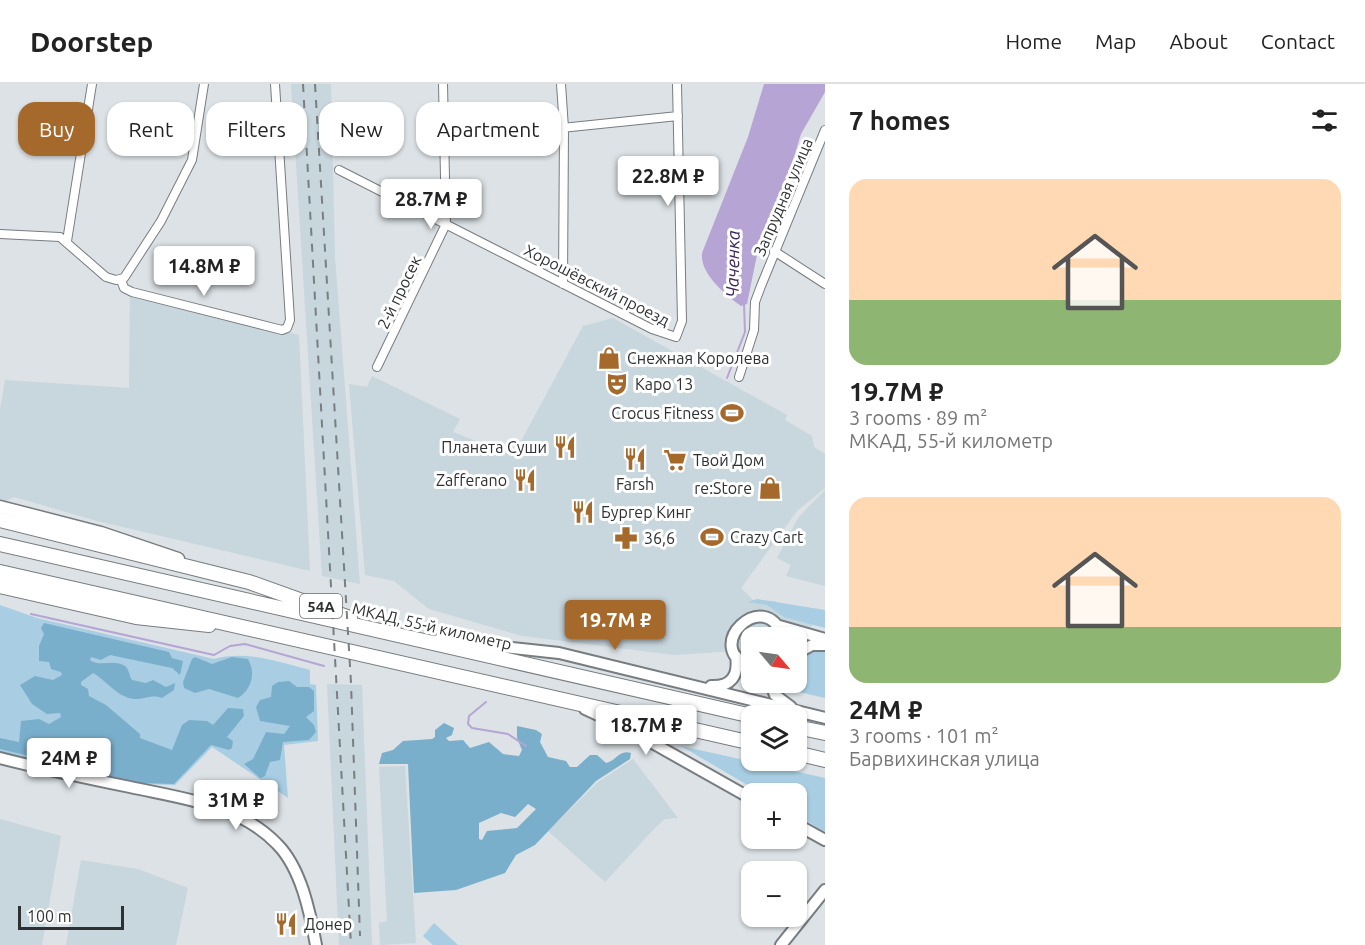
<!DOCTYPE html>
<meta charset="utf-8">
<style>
body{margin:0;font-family:Ubuntu,sans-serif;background:#f6f6f6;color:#222;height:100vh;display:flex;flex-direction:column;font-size:22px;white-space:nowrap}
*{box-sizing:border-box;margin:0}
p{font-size:20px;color:#767676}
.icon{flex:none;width:33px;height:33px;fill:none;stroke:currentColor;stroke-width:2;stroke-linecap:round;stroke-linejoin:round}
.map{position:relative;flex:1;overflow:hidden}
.sheet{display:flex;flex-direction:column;background:#fff;width:540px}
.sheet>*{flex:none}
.banner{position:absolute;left:18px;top:18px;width:570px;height:54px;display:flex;gap:12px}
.needle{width:39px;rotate:119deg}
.controls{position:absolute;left:741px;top:543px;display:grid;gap:12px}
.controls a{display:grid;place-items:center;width:66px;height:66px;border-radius:12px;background:#fff;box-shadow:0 2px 4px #0004;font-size:30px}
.scale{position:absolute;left:18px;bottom:15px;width:106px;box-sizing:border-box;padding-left:6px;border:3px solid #2e3032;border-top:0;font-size:16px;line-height:21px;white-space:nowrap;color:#2e3032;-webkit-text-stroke:4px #fff;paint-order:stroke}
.price{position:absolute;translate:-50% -51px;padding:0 14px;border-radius:6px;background:#fff;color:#222;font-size:20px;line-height:39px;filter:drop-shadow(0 2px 3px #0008)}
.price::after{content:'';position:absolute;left:50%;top:36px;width:18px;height:14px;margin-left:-9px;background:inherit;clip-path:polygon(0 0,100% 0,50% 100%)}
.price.on{background:#a5692b;color:#fff}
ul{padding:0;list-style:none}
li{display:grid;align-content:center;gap:12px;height:318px;padding:0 24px}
li span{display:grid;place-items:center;height:186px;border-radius:18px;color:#555}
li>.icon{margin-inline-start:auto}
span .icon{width:108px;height:108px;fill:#fffc;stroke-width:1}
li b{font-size:26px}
h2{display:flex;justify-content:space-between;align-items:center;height:72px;padding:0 24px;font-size:26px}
.pill{padding:0 21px;border-radius:18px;background:#fff;box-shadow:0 2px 4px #0004;font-size:21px;line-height:54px}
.pill.on{background:#a5692b;color:#fff}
header{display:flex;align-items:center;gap:36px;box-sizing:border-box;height:84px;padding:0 30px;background:#fff;border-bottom:2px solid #e0e0e0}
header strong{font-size:28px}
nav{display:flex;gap:33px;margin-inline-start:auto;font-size:21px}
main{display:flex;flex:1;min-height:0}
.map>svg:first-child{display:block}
.built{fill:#c8d6dd}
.green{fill:#a9cee3}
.forest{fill:#7aafcc;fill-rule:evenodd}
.water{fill:#b5a4d4}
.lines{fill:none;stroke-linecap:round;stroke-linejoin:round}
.stream{stroke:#b5a4d4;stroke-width:2}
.street-casing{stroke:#777c80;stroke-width:10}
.secondary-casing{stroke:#777c80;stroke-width:14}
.primary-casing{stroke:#777c80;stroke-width:15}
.highway-casing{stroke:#777c80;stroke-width:16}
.street{stroke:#fff;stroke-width:8}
.secondary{stroke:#fff;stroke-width:10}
.primary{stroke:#fff;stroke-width:12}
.highway{stroke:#fff;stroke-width:14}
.rail{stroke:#7b7e81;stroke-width:2;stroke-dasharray:8 8;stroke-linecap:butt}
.labels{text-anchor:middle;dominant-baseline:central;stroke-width:6;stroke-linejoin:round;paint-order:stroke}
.shield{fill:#fff;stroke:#6d6e70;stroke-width:1.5}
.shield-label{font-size:15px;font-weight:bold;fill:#2e3032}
.street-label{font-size:16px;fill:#2e3032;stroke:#fff}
.poi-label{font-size:16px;fill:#2e3032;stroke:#fff;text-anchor:start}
.water-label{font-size:18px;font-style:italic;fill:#3d245e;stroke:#fff}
</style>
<header>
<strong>Doorstep</strong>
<nav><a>Home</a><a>Map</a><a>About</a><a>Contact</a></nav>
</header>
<main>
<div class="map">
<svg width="825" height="861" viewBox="0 0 825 861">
<rect width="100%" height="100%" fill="#dce2e6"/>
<path class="built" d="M 291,0 L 331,0 L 335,173 L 360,500 L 322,492 Z
M 130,212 L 299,251 L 310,487 L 97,437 L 14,413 L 4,418 L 0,416 L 0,325 L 5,296 L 129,304 Z
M 613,234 L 787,331 L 785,336 L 812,352 L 814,363 L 825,370 L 825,404 L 797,427 L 741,504 L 755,518 L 775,517 L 815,539 L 806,547 L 801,569 L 797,569 L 796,554 L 752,554 L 751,566 L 674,571 L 522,552 L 429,525 L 394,497 L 365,491 L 349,300 L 367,303 L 372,292 L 460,335 L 453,348 L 513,372 L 583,242 Z
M 825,406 L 825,502 L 786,492 L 791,481 L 777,474 L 798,434 Z
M 327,600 L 362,601 L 372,861 L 339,861 Z
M 633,675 L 678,734 L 665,735 L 655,744 L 605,798 L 548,747 L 598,698 Z
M 405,682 L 416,859 L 380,861 L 379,839 L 387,837 L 379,683 Z
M 0,735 L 61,752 L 42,861 L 0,861 Z
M 81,776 L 138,785 L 188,804 L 176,861 L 66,861 Z"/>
<path class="green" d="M 757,515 L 825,526 L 825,544 L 784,533 L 767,521 L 748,518 Z
M 0,521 L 37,534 L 214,575 C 247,566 278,578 310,586 L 310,600 L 316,601 L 318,657 L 284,661 L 288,714 L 212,663 L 175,701 L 140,700 L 0,668 Z
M 757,543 L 767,545 L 773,553 L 752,554 L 751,573 C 738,563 741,547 757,543 Z
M 819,565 L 825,566 L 825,614 L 799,608 L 790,599 L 796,598 L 797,577 L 808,566 Z
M 681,662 L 825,694 L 825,748 L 797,731 L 796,710 L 761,709 Z
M 434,839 L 458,861 L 433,861 L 423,852 Z"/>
<path class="forest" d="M 44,539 L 169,568 L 172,574 L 183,577 L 180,591 L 172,584 L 110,571 L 101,576 L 91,573 L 90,576 C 101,584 114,574 125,582 C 129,585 129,591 132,596 L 146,599 L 153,596 L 166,603 L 175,599 L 174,606 L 162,614 C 150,610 145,616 134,615 C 117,613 107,597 93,589 L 81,598 L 81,601 L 88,605 L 89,612 L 106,621 L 140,650 L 140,654 L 172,666 L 182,641 L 189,636 L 207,637 L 213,641 L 228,624 L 243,625 L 244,632 L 227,653 L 233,657 L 232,664 L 229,666 L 211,661 L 174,700 L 140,699 L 0,665 L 0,654 L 19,658 L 21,637 L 39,635 L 49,640 L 61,633 L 60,629 L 47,630 L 32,620 L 20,601 L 35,592 L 53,596 L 62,591 L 61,588 L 51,585 L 49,578 L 39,577 L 39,562 L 44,550 L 41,544 Z
M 195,573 L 212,580 L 232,573 L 248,575 C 256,589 252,605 238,614 L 209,605 L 195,609 L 184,604 L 183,598 L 192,575 Z
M 289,597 L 297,603 L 309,603 L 314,607 L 314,627 L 306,633 L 314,641 L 316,648 L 309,656 L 283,658 L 280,676 L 270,678 L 265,692 L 260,694 L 244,680 L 253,675 L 266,648 L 284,650 L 290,642 L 260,637 L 256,623 L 260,616 L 271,613 L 272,602 L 278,598 Z
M 444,639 L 454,644 L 452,651 L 446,654 L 449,657 L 463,656 L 470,664 L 489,658 L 503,670 L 519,672 L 522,666 L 517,654 L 517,642 L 536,646 L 542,650 L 540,658 L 548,673 L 566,677 L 570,683 L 577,683 L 590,671 L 597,671 L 606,679 C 616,677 619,665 631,669 L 630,675 L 596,697 L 535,761 L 516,771 L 505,789 L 456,806 L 414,809 L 408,680 L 379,680 L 382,669 L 393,666 L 403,657 L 432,655 L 435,653 L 435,646 ZM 528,720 L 536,725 L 517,744 L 487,747 L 482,756 L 479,755 L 479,739 L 501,729 L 515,733 Z"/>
<path class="water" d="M 764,0 L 825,0 L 825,8 L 801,50 L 782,112 L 760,156 L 747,220 L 741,222 C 725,210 700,190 702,169 L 748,53 Z"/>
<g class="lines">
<path class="stream" d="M 727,294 L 745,248 L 744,220
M 31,530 L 214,571 L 230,562 L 245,560 L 324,582
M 486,618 L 469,632 L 468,640 L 472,644 L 508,650 L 526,662"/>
<g class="street-casing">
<path id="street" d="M 561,0 L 564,44 L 563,200
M 444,56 L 678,32
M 339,86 L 652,245 L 676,253 L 682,237 L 677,0
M 0,150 L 60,153 L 106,193 L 116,196 L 124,194 L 161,137 L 192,76 L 204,0
M 67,157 L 92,0
M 774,167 L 825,200
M 121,196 L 124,204 L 132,208 L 282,246 L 287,244 L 290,236 L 275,0
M 377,283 L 446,140 L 443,0
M 739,293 L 754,246 L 755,218 L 761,202 L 825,46"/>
</g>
<g class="secondary-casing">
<path id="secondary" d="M 776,541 L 825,555
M 438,556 L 559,569 L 825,634
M 796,570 L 812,561 L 825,561
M 752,583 C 698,565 766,499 783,554
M 770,598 L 775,611 L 791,623
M 711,602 C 731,603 739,592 736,572
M 585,625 L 626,644 L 752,715
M 0,674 C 43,685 86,694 130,703 C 180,714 239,720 277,760 C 301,784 310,828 316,861
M 796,740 L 825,756
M 781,861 L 825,806"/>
</g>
<g class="primary-casing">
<path id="primary" d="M 0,423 L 101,449 L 178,475"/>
</g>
<g class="highway-casing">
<path id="highway" d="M 0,436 L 249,498 L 350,534
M 0,460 L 752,632
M 0,488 L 752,659
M 0,502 L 136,533 L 209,541
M 796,643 L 825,649
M 796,669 L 825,676"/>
</g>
<use href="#street" class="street"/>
<use href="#secondary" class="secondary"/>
<use href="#primary" class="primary"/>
<use href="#highway" class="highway"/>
<path class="rail" d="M 303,0 L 351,861
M 315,0 L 351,599 L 360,852"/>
</g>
<defs>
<g id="shop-bare" transform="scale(1.8)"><path d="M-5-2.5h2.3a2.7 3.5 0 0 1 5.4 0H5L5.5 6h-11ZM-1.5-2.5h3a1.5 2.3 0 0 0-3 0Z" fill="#a5692b" stroke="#fff" stroke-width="2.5" paint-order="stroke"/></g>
<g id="theatre-bare" transform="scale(1.8)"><path d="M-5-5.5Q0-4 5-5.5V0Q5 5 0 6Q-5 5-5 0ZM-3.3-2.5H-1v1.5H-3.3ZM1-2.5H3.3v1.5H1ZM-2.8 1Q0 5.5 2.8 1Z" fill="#a5692b" stroke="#fff" stroke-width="2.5" paint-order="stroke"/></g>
<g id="stadium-bare" transform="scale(1.8)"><path d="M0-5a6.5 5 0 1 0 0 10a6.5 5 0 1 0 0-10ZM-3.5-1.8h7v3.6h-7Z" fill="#a5692b" stroke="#fff" stroke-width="2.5" paint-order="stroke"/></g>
<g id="restaurant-bare" transform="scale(1.8)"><path d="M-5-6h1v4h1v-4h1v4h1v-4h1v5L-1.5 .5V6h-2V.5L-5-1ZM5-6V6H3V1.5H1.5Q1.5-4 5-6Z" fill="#a5692b" stroke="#fff" stroke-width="2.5" paint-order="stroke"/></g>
<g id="supermarket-bare" transform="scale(1.8)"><path d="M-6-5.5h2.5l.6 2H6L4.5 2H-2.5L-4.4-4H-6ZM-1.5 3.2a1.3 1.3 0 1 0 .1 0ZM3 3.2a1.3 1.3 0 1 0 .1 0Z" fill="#a5692b" stroke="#fff" stroke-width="2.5" paint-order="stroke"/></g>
<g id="pharmacy-bare" transform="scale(1.8)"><path d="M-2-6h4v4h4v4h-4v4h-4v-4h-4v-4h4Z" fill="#a5692b" stroke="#fff" stroke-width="2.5" paint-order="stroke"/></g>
</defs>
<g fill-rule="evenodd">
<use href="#shop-bare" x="609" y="274"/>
<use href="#theatre-bare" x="617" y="300"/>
<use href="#stadium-bare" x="732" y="329"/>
<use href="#restaurant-bare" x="565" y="363"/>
<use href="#restaurant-bare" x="635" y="375"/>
<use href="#supermarket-bare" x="675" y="376"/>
<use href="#restaurant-bare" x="525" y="396"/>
<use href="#shop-bare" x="770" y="404"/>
<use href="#restaurant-bare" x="583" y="428"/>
<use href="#stadium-bare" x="712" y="453"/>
<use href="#pharmacy-bare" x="626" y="454"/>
<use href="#restaurant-bare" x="286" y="840"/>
</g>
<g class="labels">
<rect class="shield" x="300" y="510" width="42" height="24" rx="4.5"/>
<g class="shield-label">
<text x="321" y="522">54А</text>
</g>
<g class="street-label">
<text transform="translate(783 113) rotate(-67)">Запрудная улица</text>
<text transform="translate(597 201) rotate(27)">Хорошёвский проезд</text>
<text transform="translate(399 208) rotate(-64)">2-й просек</text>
<text transform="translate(432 542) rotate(13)">МКАД, 55-й километр</text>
</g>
<g class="poi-label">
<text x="627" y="274">Снежная Королева</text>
<text x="635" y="300">Каро 13</text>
<text x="714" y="329" text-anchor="end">Crocus Fitness</text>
<text x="547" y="363" text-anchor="end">Планета Суши</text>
<text x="693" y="376">Твой Дом</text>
<text x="507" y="396" text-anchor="end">Zafferano</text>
<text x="635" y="400" text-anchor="middle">Farsh</text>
<text x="752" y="404" text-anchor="end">re:Store</text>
<text x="601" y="428">Бургер Кинг</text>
<text x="730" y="453">Crazy Cart</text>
<text x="644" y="454">36,6</text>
<text x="304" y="840">Донер</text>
</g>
<g class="water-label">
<text transform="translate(732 180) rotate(-89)">Чаченка</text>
</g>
</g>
</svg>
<div class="controls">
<a><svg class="needle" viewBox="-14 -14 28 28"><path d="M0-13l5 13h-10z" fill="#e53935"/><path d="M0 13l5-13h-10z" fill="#767676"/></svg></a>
<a><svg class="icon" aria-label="layers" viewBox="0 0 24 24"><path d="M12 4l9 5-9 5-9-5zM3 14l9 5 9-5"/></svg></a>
<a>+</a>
<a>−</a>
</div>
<div class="scale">100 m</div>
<b class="price" style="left:668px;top:123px">22.8M ₽</b>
<b class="price" style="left:431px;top:146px">28.7M ₽</b>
<b class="price" style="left:204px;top:213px">14.8M ₽</b>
<b class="price on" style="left:615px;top:567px">19.7M ₽</b>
<b class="price" style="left:646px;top:672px">18.7M ₽</b>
<b class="price" style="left:69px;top:705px">24M ₽</b>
<b class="price" style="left:236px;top:747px">31M ₽</b>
<div class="banner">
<a class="pill on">Buy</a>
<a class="pill">Rent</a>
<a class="pill">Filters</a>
<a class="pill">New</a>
<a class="pill">Apartment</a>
</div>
</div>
<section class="sheet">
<h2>7 homes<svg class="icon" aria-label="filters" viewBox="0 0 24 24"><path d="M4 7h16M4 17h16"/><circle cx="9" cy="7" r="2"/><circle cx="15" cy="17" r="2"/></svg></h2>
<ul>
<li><span style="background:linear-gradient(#ffd9b3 65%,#8fb573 0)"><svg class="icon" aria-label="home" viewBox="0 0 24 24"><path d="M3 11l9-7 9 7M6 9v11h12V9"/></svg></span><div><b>19.7M ₽</b><p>3 rooms · 89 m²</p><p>МКАД, 55-й километр</p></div></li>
<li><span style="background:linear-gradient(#ffd9b3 70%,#8fb573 0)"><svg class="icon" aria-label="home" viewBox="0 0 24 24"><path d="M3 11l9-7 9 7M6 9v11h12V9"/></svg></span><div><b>24M ₽</b><p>3 rooms · 101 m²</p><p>Барвихинская улица</p></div></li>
</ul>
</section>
</main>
